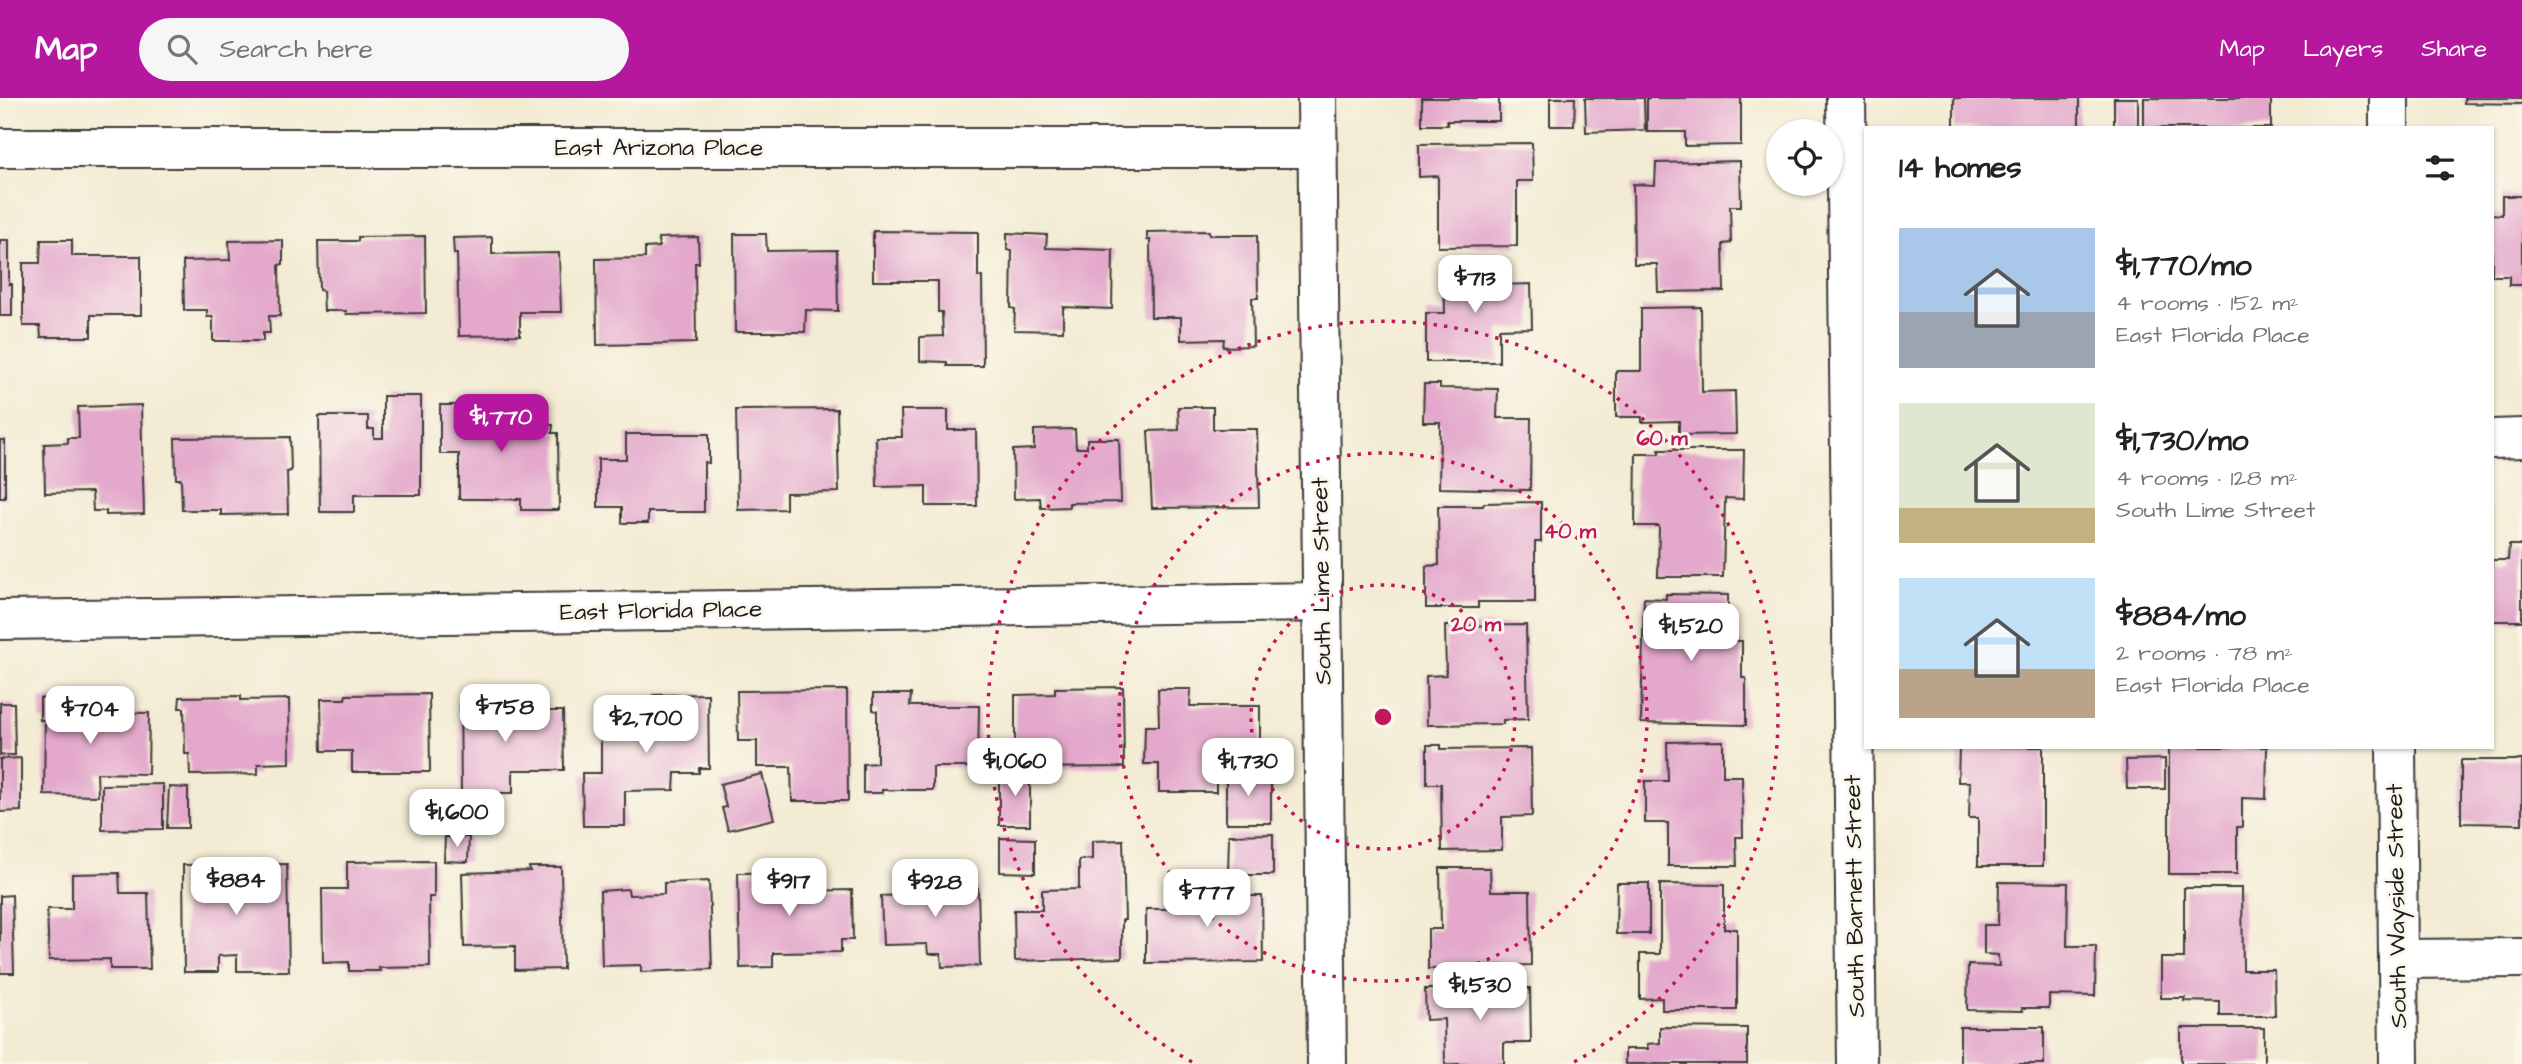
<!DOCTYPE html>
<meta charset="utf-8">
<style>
body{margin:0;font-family:"Architects Daughter",sans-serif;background:#f6f6f6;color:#222;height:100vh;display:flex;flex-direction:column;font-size:26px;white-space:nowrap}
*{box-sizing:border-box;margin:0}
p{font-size:23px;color:#767676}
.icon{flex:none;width:38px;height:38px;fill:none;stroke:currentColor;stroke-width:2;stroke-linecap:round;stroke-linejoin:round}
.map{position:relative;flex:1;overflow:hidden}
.sheet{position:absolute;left:1864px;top:28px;width:630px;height:623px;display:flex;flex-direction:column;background:#fff;border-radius:0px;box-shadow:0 2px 5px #0004}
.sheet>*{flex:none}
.controls{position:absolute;left:1766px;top:21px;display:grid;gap:14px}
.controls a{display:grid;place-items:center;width:77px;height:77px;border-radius:50%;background:#fff;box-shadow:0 2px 5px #0004;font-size:35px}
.price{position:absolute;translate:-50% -60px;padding:0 16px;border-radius:14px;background:#fff;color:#222;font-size:23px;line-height:46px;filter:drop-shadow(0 2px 4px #0008)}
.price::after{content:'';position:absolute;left:50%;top:42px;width:21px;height:16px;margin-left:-10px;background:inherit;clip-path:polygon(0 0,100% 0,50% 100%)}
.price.active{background:#b5179e;color:#fff}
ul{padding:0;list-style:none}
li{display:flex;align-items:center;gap:21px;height:175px;padding:0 35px}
li span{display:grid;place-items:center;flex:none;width:196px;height:140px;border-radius:0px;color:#555}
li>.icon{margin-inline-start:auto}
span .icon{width:84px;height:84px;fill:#fffc;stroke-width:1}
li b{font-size:30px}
h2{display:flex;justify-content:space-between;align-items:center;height:84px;padding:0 35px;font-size:30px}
header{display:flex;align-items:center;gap:42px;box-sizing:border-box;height:98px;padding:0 35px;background:#b5179e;color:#fff}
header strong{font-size:33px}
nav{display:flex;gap:38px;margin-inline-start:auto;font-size:24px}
.search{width:490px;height:63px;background:#f6f6f6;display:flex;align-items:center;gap:18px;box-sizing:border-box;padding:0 24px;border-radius:38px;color:#767676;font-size:26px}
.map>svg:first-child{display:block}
.building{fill:#e3a8cb}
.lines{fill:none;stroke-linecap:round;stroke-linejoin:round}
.minor-casing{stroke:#3c3b37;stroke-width:42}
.minor{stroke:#fff;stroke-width:38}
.ring{fill:none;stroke:#c2185b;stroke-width:3.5;stroke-dasharray:3.5 7}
.labels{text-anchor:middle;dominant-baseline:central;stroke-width:6;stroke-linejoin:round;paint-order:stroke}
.street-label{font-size:24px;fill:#1c1c1c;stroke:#fbf7ec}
.centre{fill:#c2185b;stroke:#fbf7ec;stroke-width:3.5}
.ring-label{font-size:21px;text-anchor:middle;font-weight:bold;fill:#c2185b;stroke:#fbf7ec;stroke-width:6;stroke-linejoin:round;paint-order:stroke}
</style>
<header>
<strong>Map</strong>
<div class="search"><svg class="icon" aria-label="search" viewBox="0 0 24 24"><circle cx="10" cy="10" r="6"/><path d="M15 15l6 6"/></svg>Search here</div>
<nav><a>Map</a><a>Layers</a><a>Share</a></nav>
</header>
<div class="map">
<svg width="2522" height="966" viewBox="0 0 2522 966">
<rect width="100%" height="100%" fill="#fbf7ec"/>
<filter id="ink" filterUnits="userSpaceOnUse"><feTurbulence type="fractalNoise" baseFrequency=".0143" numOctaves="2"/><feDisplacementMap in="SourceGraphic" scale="14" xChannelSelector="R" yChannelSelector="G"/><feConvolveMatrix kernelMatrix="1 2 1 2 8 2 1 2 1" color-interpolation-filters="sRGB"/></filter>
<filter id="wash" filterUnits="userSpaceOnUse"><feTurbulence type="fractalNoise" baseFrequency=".00686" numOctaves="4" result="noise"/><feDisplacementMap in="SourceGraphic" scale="28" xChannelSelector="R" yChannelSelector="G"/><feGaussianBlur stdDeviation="1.57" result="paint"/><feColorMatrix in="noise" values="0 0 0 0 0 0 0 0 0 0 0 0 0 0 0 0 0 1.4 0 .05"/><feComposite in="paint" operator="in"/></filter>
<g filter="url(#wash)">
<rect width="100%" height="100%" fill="#f3ebd3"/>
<g id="blocks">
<path class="building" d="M 1422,0 L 1499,0 L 1499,23 L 1447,23 L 1448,27 L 1422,27 Z
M 1550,0 L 1575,0 L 1574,28 L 1550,28 Z
M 1585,0 L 1644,0 L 1645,32 L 1586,34 Z
M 1647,0 L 1741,0 L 1741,47 L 1685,48 L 1685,34 L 1647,34 Z
M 1954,0 L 2079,0 L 2079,29 L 1954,30 Z
M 2114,0 L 2138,0 L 2138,30 L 2114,30 Z
M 2144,0 L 2271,0 L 2271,30 L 2144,30 Z
M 2464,0 L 2522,0 L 2522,6 L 2464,5 Z
M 1532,45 L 1533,83 L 1517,83 L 1517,148 L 1438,149 L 1438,78 L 1419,79 L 1419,46 Z
M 1740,63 L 1741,108 L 1730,108 L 1731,145 L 1723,146 L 1724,193 L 1658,194 L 1657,166 L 1634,166 L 1633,86 L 1655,87 L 1656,65 Z
M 2502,98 L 2522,98 L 2522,187 L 2509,187 L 2509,178 L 2492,178 L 2492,116 L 2502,117 Z
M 873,133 L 978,134 L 978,179 L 982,179 L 983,268 L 947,268 L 947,264 L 920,263 L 920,239 L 943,238 L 942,214 L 938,214 L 938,183 L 873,183 Z
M 1209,133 L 1209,137 L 1257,137 L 1258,200 L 1252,200 L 1253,248 L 1223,249 L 1224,241 L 1181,242 L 1181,219 L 1151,219 L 1150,142 L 1147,142 L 1147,134 Z
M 1007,135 L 1047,137 L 1046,150 L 1113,152 L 1112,211 L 1063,209 L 1063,233 L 1014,232 L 1015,211 L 1011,210 L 1012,153 L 1007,152 Z
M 734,136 L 766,136 L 767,153 L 837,152 L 838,213 L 806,212 L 805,234 L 735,234 Z
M 425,138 L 426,215 L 346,216 L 346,213 L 324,213 L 323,193 L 319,192 L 318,143 L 358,143 L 358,139 Z
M 492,139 L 492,156 L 559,155 L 561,214 L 520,214 L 520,237 L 459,238 L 457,156 L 454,156 L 453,140 Z
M 698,139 L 699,165 L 695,165 L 696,245 L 597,247 L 596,161 L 645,160 L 645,150 L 659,149 L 658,140 Z
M 0,142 L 9,142 L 9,186 L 12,186 L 12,218 L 0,218 Z
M 41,142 L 72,142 L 72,158 L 141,158 L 141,217 L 91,217 L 91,239 L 41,239 L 40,228 L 23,228 L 23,165 L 40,165 Z
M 283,142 L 283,166 L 279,167 L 280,218 L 269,218 L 270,235 L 263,235 L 263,243 L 213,243 L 213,219 L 207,219 L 207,212 L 184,212 L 183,163 L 230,162 L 229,143 Z
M 1444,165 L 1493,165 L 1493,182 L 1498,187 L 1531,186 L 1532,230 L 1499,231 L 1499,264 L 1426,264 L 1426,215 L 1445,215 Z
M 1701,209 L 1702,294 L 1735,293 L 1736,336 L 1679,337 L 1679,323 L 1642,324 L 1642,319 L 1616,319 L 1616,273 L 1641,273 L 1641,210 Z
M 1424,286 L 1440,286 L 1440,290 L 1498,291 L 1497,320 L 1531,320 L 1530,392 L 1439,390 L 1440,324 L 1423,324 Z
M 383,298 L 421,298 L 421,397 L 354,397 L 354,414 L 320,414 L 319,318 L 368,318 L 368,331 L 374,331 L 374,340 L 383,340 Z
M 516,300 L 516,327 L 553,327 L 552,335 L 558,335 L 559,412 L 521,412 L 521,401 L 459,401 L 459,356 L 440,356 L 440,307 L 468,307 L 467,301 Z
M 141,307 L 144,416 L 106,417 L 106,413 L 93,413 L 92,394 L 45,395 L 44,346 L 68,345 L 68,340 L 79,340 L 78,309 Z
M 1178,309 L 1213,309 L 1213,331 L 1257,331 L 1259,409 L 1152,410 L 1148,333 L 1179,332 Z
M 837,311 L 839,394 L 786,395 L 786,411 L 738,412 L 736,312 Z
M 901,312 L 948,312 L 948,332 L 976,332 L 977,408 L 926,408 L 926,388 L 877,389 L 876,339 L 902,339 Z
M 1075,331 L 1076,350 L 1087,350 L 1087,341 L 1119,341 L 1121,404 L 1069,405 L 1069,409 L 1041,410 L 1040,400 L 1014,401 L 1013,352 L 1034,351 L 1034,332 Z
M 626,336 L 709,336 L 709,365 L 704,364 L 704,414 L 648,414 L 648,425 L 622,425 L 622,409 L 598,409 L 598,361 L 626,361 Z
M 290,339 L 291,373 L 287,374 L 288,416 L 221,417 L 221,412 L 182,412 L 181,381 L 176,381 L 175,340 Z
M 0,342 L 5,342 L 5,400 L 0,400 Z
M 1659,352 L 1744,352 L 1743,401 L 1725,400 L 1723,479 L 1658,479 L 1659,428 L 1635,428 L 1636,356 L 1659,356 Z
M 1541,404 L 1541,444 L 1535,444 L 1535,504 L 1478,504 L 1478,510 L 1426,510 L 1426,468 L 1439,467 L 1438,408 L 1483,408 L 1484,405 Z
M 2509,447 L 2522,447 L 2522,523 L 2492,523 L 2492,462 L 2508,462 Z
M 1666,496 L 1728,497 L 1728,543 L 1742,543 L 1742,580 L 1746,580 L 1746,627 L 1641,625 L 1644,500 L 1666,501 Z
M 1526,527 L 1528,621 L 1503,622 L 1503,626 L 1427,627 L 1426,578 L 1446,577 L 1445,528 Z
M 1123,589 L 1124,669 L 1015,670 L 1015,597 L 1055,596 L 1055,590 Z
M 1158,591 L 1191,591 L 1190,608 L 1260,608 L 1260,667 L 1216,667 L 1216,694 L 1159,694 L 1159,666 L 1144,666 L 1145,628 L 1159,628 Z
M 847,592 L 848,703 L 792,703 L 791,669 L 757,669 L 757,643 L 738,643 L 737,593 Z
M 460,594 L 492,594 L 492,613 L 563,613 L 564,672 L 513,672 L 513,695 L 461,695 Z
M 429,596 L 430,674 L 352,674 L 352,653 L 322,653 L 321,601 L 345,601 L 346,597 Z
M 708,596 L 709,670 L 699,670 L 699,675 L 675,675 L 674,692 L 625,693 L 625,728 L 583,728 L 582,675 L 601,675 L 601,619 L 648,619 L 648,610 L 653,610 L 653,597 Z
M 873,596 L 911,596 L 910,608 L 979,608 L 978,669 L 933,669 L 933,692 L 882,692 L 882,695 L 863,695 L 863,666 L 877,665 L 877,613 L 873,612 Z
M 241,598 L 241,602 L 289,601 L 290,665 L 258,666 L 258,676 L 190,677 L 189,656 L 185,656 L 184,610 L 179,610 L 180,599 Z
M 40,600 L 79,600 L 80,614 L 149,615 L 148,676 L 97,675 L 98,698 L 44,697 L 45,622 L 40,622 Z
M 0,605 L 14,605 L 15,657 L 0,657 Z
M 1723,643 L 1723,678 L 1742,678 L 1743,739 L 1736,739 L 1737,768 L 1668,768 L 1668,725 L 1645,725 L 1645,683 L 1668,683 L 1667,644 Z
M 1427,647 L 1441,647 L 1441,651 L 1531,650 L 1532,718 L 1502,719 L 1502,752 L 1442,753 L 1441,686 L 1427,686 Z
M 1959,649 L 2043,649 L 2043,768 L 1978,768 L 1978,720 L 1969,720 L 1970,684 L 1958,684 Z
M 2169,649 L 2267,649 L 2266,701 L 2242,700 L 2242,729 L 2237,729 L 2237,776 L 2169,776 Z
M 21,660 L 21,713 L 0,714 L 0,661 Z
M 2165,661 L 2165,691 L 2127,691 L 2126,662 Z
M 2461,662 L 2522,662 L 2522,726 L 2461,725 Z
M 999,674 L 1030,674 L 1030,727 L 999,727 Z
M 1226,675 L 1271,675 L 1271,725 L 1226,725 Z
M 762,676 L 774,721 L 728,732 L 722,710 L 726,709 L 720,686 Z
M 163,686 L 163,731 L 102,732 L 102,687 Z
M 169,689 L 188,690 L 188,730 L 167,730 Z
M 1273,736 L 1273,777 L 1228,777 L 1229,737 Z
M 445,739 L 469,739 L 468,764 L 444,763 Z
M 1000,740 L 1035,741 L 1035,775 L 1000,774 Z
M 1123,742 L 1125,822 L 1122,822 L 1122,860 L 1015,863 L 1014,812 L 1042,812 L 1042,792 L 1079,791 L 1079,762 L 1092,761 L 1092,743 Z
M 434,763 L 434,799 L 429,799 L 430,869 L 379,870 L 380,873 L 349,873 L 349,864 L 323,865 L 322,791 L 347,791 L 347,764 Z
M 287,766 L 289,873 L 237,873 L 237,857 L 218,858 L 218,874 L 184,874 L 183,767 Z
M 529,769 L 561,769 L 563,871 L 515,872 L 515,848 L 464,849 L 462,775 L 530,773 Z
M 934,769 L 934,784 L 962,784 L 962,791 L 978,790 L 980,868 L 942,869 L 941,856 L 928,856 L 927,846 L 883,847 L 881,798 L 903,797 L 903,790 L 908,790 L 908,770 Z
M 1440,770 L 1490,770 L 1491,793 L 1530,793 L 1531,867 L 1454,868 L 1455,871 L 1428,871 L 1428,831 L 1441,831 Z
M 797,774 L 798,793 L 852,792 L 853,842 L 841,842 L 841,854 L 773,855 L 773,869 L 740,870 L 738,775 Z
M 119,775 L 120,795 L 148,795 L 150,871 L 110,871 L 110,861 L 49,862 L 47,811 L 72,811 L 72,776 Z
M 709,783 L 712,871 L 641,874 L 641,867 L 602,868 L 600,793 L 628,791 L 629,797 L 664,796 L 664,785 Z
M 1999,784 L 2068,785 L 2067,848 L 2096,848 L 2095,898 L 2049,897 L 2049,910 L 2022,910 L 2023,913 L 1967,912 L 1968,867 L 1999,868 L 1998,857 L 1984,856 L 1984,827 L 1998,827 Z
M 1617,785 L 1649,785 L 1649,836 L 1616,836 Z
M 1660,786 L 1724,787 L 1724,831 L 1737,831 L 1737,912 L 1662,912 L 1662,900 L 1640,901 L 1640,856 L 1660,856 Z
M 2184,790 L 2242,790 L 2243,872 L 2274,872 L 2275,918 L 2220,918 L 2220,904 L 2184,903 L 2185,900 L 2161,900 L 2161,860 L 2184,860 Z
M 1233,791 L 1233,798 L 1262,798 L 1263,864 L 1146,865 L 1146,811 L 1181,811 L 1181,792 Z
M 12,797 L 14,875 L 0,875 L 0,798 Z
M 1530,890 L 1531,945 L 1504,945 L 1504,966 L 1445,966 L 1444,921 L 1426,922 L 1425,891 Z
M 1660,929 L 1747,930 L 1747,966 L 1625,966 L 1625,951 L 1648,951 L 1647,946 L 1660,945 Z
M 1960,929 L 2044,929 L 2044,966 L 1960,966 Z
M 2181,930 L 2264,930 L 2264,966 L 2181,966 Z"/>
</g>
</g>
<g filter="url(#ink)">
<use href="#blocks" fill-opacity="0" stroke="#3c3b37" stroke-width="2"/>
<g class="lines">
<g class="minor-casing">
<path id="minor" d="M 1317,0 L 1327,966
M 1846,0 L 1857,966
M 2389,0 L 2389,30
M 0,50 L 1317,50
M 2492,341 L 2522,340
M 0,522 L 1322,504
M 2396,649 L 2399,966
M 2398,861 L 2522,860"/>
</g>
<use href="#minor" class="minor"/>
</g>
</g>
<g class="ring">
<circle cx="1383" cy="619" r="132"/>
<circle cx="1383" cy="619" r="264"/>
<path d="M1192 964A395 395 0 1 1 1574 964"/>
</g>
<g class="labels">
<g class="street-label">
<text x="659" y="50">East Arizona Place</text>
<text transform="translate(1322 483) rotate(-91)">South Lime Street</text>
<text transform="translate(661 513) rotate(-1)">East Florida Place</text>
<text transform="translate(1855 798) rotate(-91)">South Barnett Street</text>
<text transform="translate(2397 808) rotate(-91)">South Wayside Street</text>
</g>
</g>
<circle cx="1383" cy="619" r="10" class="centre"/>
<g class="ring-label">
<text x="1662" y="347">60 m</text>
<text x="1570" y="440">40 m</text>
<text x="1476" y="533">20 m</text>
</g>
</svg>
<div class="controls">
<a><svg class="icon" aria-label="locate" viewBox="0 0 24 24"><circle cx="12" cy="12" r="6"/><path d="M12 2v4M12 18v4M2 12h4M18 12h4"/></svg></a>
</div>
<b class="price" style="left:1475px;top:217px">$713</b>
<b class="price active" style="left:501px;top:356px">$1,770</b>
<b class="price" style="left:1691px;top:565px">$1,520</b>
<b class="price" style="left:505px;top:646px">$758</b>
<b class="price" style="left:90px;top:648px">$704</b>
<b class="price" style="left:646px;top:657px">$2,700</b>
<b class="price" style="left:1015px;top:700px">$1,060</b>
<b class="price" style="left:1248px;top:700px">$1,730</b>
<b class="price" style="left:457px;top:751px">$1,600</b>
<b class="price" style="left:236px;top:819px">$884</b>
<b class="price" style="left:789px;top:820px">$917</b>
<b class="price" style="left:935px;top:821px">$928</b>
<b class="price" style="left:1207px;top:831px">$777</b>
<b class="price" style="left:1480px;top:924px">$1,530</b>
<section class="sheet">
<h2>14 homes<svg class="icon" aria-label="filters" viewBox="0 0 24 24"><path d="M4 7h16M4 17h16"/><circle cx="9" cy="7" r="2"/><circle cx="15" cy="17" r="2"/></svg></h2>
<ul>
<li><span style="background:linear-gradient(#a9c7e8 60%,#9aa5b1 0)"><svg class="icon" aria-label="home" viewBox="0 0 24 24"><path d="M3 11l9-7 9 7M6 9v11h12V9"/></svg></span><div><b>$1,770/mo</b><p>4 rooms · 152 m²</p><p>East Florida Place</p></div></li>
<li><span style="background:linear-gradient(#dfe7d0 75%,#c2b280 0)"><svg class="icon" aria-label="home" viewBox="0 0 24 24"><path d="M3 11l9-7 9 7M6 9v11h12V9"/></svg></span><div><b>$1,730/mo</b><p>4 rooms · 128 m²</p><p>South Lime Street</p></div></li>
<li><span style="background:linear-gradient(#bfe0f5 65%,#b9a48a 0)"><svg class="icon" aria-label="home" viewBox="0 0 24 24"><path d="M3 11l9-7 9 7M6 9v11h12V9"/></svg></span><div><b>$884/mo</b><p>2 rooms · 78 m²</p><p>East Florida Place</p></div></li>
</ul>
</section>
</div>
